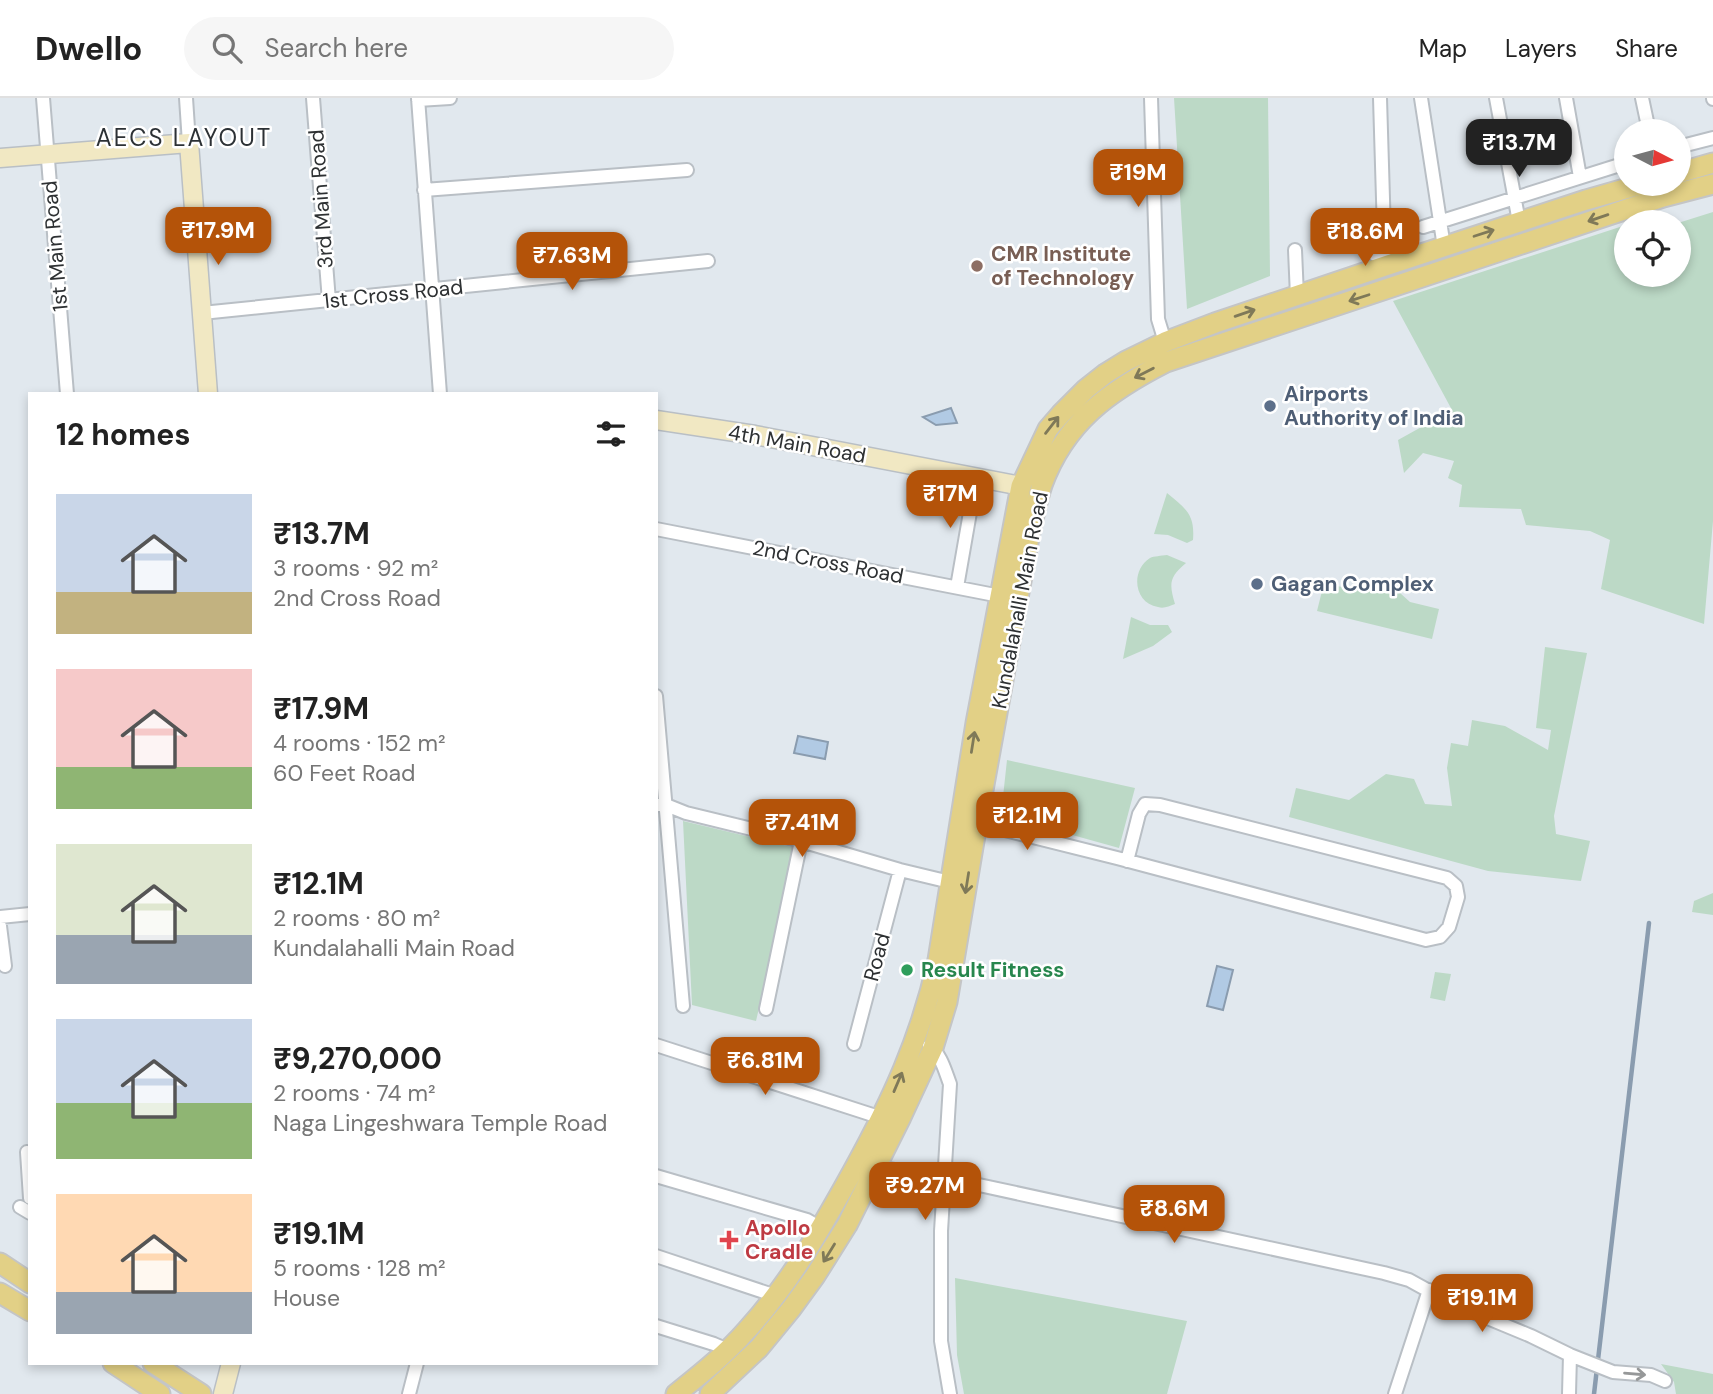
<!DOCTYPE html>
<meta charset="utf-8">
<style>
body{margin:0;font-family:"DM Sans",sans-serif;background:#f6f6f6;color:#222;height:100vh;display:flex;flex-direction:column;font-size:26px;white-space:nowrap}
*{box-sizing:border-box;margin:0}
p{font-size:23px;color:#767676}
.icon{flex:none;width:38px;height:38px;fill:none;stroke:currentColor;stroke-width:2;stroke-linecap:round;stroke-linejoin:round}
.map{position:relative;flex:1;overflow:hidden}
.drawer{position:absolute;left:28px;top:294px;width:630px;height:973px;display:flex;flex-direction:column;background:#fff;border-radius:0px;box-shadow:0 4px 10px #0003}
.drawer>*{flex:none}
.needle{width:46px;rotate:96deg}
.fabs{position:absolute;left:1614px;top:21px;display:grid;gap:14px}
.fabs a{display:grid;place-items:center;width:77px;height:77px;border-radius:50%;background:#fff;box-shadow:0 4px 10px #0003;font-size:35px}
.price{position:absolute;translate:-50% -60px;padding:0 16px;border-radius:14px;background:#b45309;color:#fff;font-size:23px;line-height:46px;filter:drop-shadow(0 2px 4px #0008)}
.price::after{content:'';position:absolute;left:50%;top:42px;width:21px;height:16px;margin-left:-10px;background:inherit;clip-path:polygon(0 0,100% 0,50% 100%)}
.price.on{background:#222;color:#fff}
ul{padding:0;list-style:none}
li{display:flex;align-items:center;gap:21px;height:175px;padding:0 28px}
li span{display:grid;place-items:center;flex:none;width:196px;height:140px;border-radius:0px;color:#555}
li>.icon{margin-inline-start:auto}
span .icon{width:84px;height:84px;fill:#fffc;stroke-width:1}
li b{font-size:30px}
h2{display:flex;justify-content:space-between;align-items:center;height:84px;padding:0 28px;font-size:30px}
header{display:flex;align-items:center;gap:42px;box-sizing:border-box;height:98px;padding:0 35px;background:#fff;border-bottom:2px solid #e0e0e0}
header strong{font-size:33px}
nav{display:flex;gap:38px;margin-inline-start:auto;font-size:24px}
.search{width:490px;height:63px;background:#f6f6f6;display:flex;align-items:center;gap:18px;box-sizing:border-box;padding:0 24px;border-radius:38px;color:#767676;font-size:26px}
.map>svg:first-child{display:block}
.green{fill:#bcd9c6}
.water{fill:#b1cae4;stroke:#8a9caf;stroke-width:2}
.lines{fill:none;stroke-linecap:round;stroke-linejoin:round}
.stream{stroke:#8a9caf;stroke-width:4.5}
.street-casing{stroke:#b9bfc5;stroke-width:16}
.secondary-casing{stroke:#b9bfc5;stroke-width:21}
.primary-casing{stroke:#c4c5c6;stroke-width:23}
.street{stroke:#fff;stroke-width:12}
.secondary{stroke:#f1e8c3;stroke-width:18}
.primary{stroke:#e2d086;stroke-width:19}
.oneway{stroke:#7f7958}
.oneway2{stroke:#969899}
.education-dot{fill:#8d6e63;stroke:#fff;stroke-width:2.5}
.service-dot{fill:#5c6f8a;stroke:#fff;stroke-width:2.5}
.leisure-dot{fill:#2e9e5b;stroke:#fff;stroke-width:2.5}
.health-dot{fill:#e0444e;stroke:#fff;stroke-width:2.5}
.labels{text-anchor:middle;dominant-baseline:central;stroke-width:5;stroke-linejoin:round;paint-order:stroke}
.street-label{font-size:21px;fill:#2e3133;stroke:#fff}
.education-label{font-size:21px;font-weight:bold;fill:#785e54;stroke:#fff;text-anchor:start}
.service-label{font-size:21px;font-weight:bold;fill:#4e5e75;stroke:#fff;text-anchor:start}
.leisure-label{font-size:21px;font-weight:bold;fill:#27864d;stroke:#fff;text-anchor:start}
.health-label{font-size:21px;font-weight:bold;fill:#be3a42;stroke:#fff;text-anchor:start}
.quarter-label{font-size:24px;letter-spacing:2px;fill:#2c3135;stroke:#fff}
</style>
<header>
<strong>Dwello</strong>
<div class="search"><svg class="icon" aria-label="search" viewBox="0 0 24 24"><circle cx="10" cy="10" r="6"/><path d="M15 15l6 6"/></svg>Search here</div>
<nav><a>Map</a><a>Layers</a><a>Share</a></nav>
</header>
<div class="map">
<svg width="1713" height="1296" viewBox="0 0 1713 1296">
<rect width="100%" height="100%" fill="#e1e8ee"/>
<path class="green" d="M 1174,0 L 1268,0 L 1270,178 L 1187,211 Z
M 1713,114 L 1713,423 L 1704,526 L 1601,491 L 1610,442 L 1590,433 L 1526,427 L 1521,411 L 1459,409 L 1462,387 L 1448,380 L 1454,363 L 1423,355 L 1404,375 L 1398,342 L 1452,312 L 1393,203 L 1626,127 L 1626,177 L 1678,177 L 1678,125 Z
M 1167,395 C 1186,411 1195,416 1193,442 L 1187,445 L 1168,437 L 1154,436 Z
M 1167,457 L 1186,465 C 1169,479 1169,486 1175,506 C 1169,508 1164,511 1158,509 C 1134,505 1130,473 1150,460 C 1154,458 1161,458 1167,457 Z
M 1324,485 L 1364,494 L 1373,489 L 1400,495 L 1410,504 L 1439,511 L 1432,541 L 1317,513 Z
M 1131,519 L 1150,527 L 1168,527 L 1172,534 L 1153,548 L 1123,561 Z
M 1545,549 L 1587,555 L 1554,718 L 1556,736 L 1590,743 L 1581,783 L 1488,773 L 1289,719 L 1296,690 L 1349,702 L 1386,676 L 1414,681 L 1425,706 L 1452,708 L 1447,670 L 1451,645 L 1468,648 L 1472,622 L 1505,628 L 1548,652 L 1551,632 L 1536,630 Z
M 1007,662 L 1135,690 L 1119,750 L 1001,717 Z
M 683,723 L 796,750 L 756,923 L 692,907 Z
M 1713,795 L 1713,817 L 1692,814 L 1694,803 Z
M 1435,874 L 1451,876 L 1445,903 L 1430,900 Z
M 955,1180 L 1187,1223 L 1167,1296 L 964,1296 L 957,1257 Z
M 1661,1266 L 1713,1276 L 1713,1296 L 1676,1296 L 1674,1284 Z"/>
<path class="water" d="M 951,310 L 957,325 L 936,327 L 923,319 Z
M 798,638 L 828,644 L 825,661 L 794,655 Z
M 1217,868 L 1233,872 L 1223,912 L 1207,908 Z"/>
<g class="lines">
<path class="stream" d="M 1594,1296 L 1649,825"/>
<g class="street-casing">
<path id="street" d="M 43,0 L 67,296
M 186,0 L 189,45
M 313,0 L 329,203
M 418,0 L 440,296
M 1151,0 L 1158,221 L 1165,244
M 1380,0 L 1385,168
M 1421,0 L 1444,149
M 1496,0 L 1519,124
M 1566,0 L 1580,79
M 1642,0 L 1649,33
M 1713,0 L 1713,1
M 418,2 L 450,0
M 1678,49 L 1713,40
M 424,92 L 687,72
M 1423,129 L 1626,65
M 1361,146 L 1375,157 L 1384,158
M 1295,152 L 1297,198
M 202,215 L 708,163
M 656,431 L 1000,498
M 957,489 L 976,380
M 656,598 L 683,908
M 656,707 L 666,707 L 686,715 L 801,743 L 900,772 L 950,784
M 977,725 L 1117,760 L 1426,842 L 1440,839 L 1449,829 L 1458,799 L 1456,788 L 1447,780 L 1160,707 L 1145,706 L 1139,716 L 1127,763
M 0,819 L 30,816
M 0,828 L 5,868
M 766,911 L 801,743
M 854,946 L 900,772
M 656,947 L 882,1020
M 929,948 C 941,956 945,973 950,986 L 941,1133 L 941,1243 L 950,1296
M 27,1054 L 30,1100
M 877,1069 L 979,1087 L 1384,1175 L 1409,1182 L 1449,1204 L 1531,1238 L 1570,1257 L 1613,1274 L 1651,1277 L 1665,1283
M 656,1078 L 807,1122 L 821,1130
M 20,1109 L 30,1115
M 656,1158 L 776,1198
M 656,1228 L 714,1246 L 728,1252
M 409,1296 L 417,1265
M 1395,1296 L 1429,1192
M 1569,1296 L 1570,1257"/>
</g>
<g class="secondary-casing">
<path id="secondary" d="M 0,60 L 189,45 L 208,296
M 656,322 L 755,337 L 1021,388
M 223,1296 L 231,1265"/>
</g>
<g class="primary-casing">
<path id="primary" d="M 1678,75 L 1713,65
M 0,1165 L 30,1185
M 0,1195 L 30,1213
M 113,1265 L 160,1296
M 153,1265 L 201,1296
M 676,1296 C 701,1276 726,1256 747,1232 C 791,1184 822,1129 853,1073 C 891,1004 921,940 938,862 L 976,625 L 1021,388 L 1048,331 L 1061,316 L 1086,291 L 1105,276 L 1126,263 L 1165,244 L 1215,225 L 1385,168 L 1586,102 L 1642,86
M 710,1296 L 759,1250 L 791,1211 L 815,1178 L 847,1127 L 901,1019 L 933,950 L 947,904 L 977,725 L 1030,434 C 1034,418 1037,402 1042,387 C 1065,324 1109,293 1166,264 L 1663,99 L 1713,86"/>
</g>
<use href="#street" class="street"/>
<use href="#secondary" class="secondary"/>
<use href="#primary" class="primary"/>
</g>
<defs><path id="oneway-shaft" d="M-6 0H5M1.5-3L5.5 0L1.5 3" fill="none" stroke-width="1.6" stroke-linecap="round" stroke-linejoin="round" transform="scale(1.75)"/></defs>
<g class="oneway">
<use href="#oneway-shaft" transform="translate(1598 120) rotate(161)"/>
<use href="#oneway-shaft" transform="translate(1484 135) rotate(-18)"/>
<use href="#oneway-shaft" transform="translate(1359 200) rotate(162)"/>
<use href="#oneway-shaft" transform="translate(1245 215) rotate(-19)"/>
<use href="#oneway-shaft" transform="translate(1144 275) rotate(153)"/>
<use href="#oneway-shaft" transform="translate(1052 327) rotate(-52)"/>
<use href="#oneway-shaft" transform="translate(973 644) rotate(-81)"/>
<use href="#oneway-shaft" transform="translate(967 785) rotate(99)"/>
<use href="#oneway-shaft" transform="translate(898 984) rotate(-67)"/>
<use href="#oneway-shaft" transform="translate(829 1155) rotate(122)"/>
</g>
<use class="oneway2" href="#oneway-shaft" transform="translate(1635 1276) rotate(5)"/>
<circle class="education-dot" cx="977" cy="168" r="7"/>
<g class="service-dot">
<circle cx="1270" cy="308" r="7"/>
<circle cx="1257" cy="486" r="7"/>
</g>
<circle class="leisure-dot" cx="907" cy="872" r="7"/>
<path class="health-dot" d="M725.5 1131.5h7v7h7v7h-7v7h-7v-7h-7v-7h7z"/>
<g class="labels">
<g class="street-label">
<text transform="translate(321 101) rotate(-94)">3rd Main Road</text>
<text transform="translate(55 148) rotate(-95)">1st Main Road</text>
<text transform="translate(393 196) rotate(-6)">1st Cross Road</text>
<text transform="translate(797 346) rotate(10)">4th Main Road</text>
<text transform="translate(828 464) rotate(11)">2nd Cross Road</text>
<text transform="translate(1020 502) rotate(-79)">Kundalahalli Main Road</text>
<text transform="translate(877 859) rotate(-75)">Road</text>
</g>
<g class="education-label">
<text x="991" y="156">CMR Institute<tspan x="991" dy="24">of Technology</tspan></text>
</g>
<g class="service-label">
<text x="1284" y="296">Airports<tspan x="1284" dy="24">Authority of India</tspan></text>
<text x="1271" y="486">Gagan Complex</text>
</g>
<g class="leisure-label">
<text x="921" y="872">Result Fitness</text>
</g>
<g class="health-label">
<text x="745" y="1130">Apollo<tspan x="745" dy="24">Cradle</tspan></text>
</g>
<g class="quarter-label">
<text x="184" y="39">AECS LAYOUT</text>
</g>
</g>
</svg>
<div class="fabs">
<a><svg class="needle" viewBox="-14 -14 28 28"><path d="M0-13l5 13h-10z" fill="#e53935"/><path d="M0 13l5-13h-10z" fill="#767676"/></svg></a>
<a><svg class="icon" aria-label="locate" viewBox="0 0 24 24"><circle cx="12" cy="12" r="6"/><path d="M12 2v4M12 18v4M2 12h4M18 12h4"/></svg></a>
</div>
<b class="price on" style="left:1519px;top:81px">₹13.7M</b>
<b class="price" style="left:1138px;top:111px">₹19M</b>
<b class="price" style="left:218px;top:169px">₹17.9M</b>
<b class="price" style="left:1365px;top:170px">₹18.6M</b>
<b class="price" style="left:572px;top:194px">₹7.63M</b>
<b class="price" style="left:950px;top:432px">₹17M</b>
<b class="price" style="left:1027px;top:754px">₹12.1M</b>
<b class="price" style="left:802px;top:761px">₹7.41M</b>
<b class="price" style="left:765px;top:999px">₹6.81M</b>
<b class="price" style="left:925px;top:1124px">₹9.27M</b>
<b class="price" style="left:1174px;top:1147px">₹8.6M</b>
<b class="price" style="left:1482px;top:1236px">₹19.1M</b>
<section class="drawer">
<h2>12 homes<svg class="icon" aria-label="filters" viewBox="0 0 24 24"><path d="M4 7h16M4 17h16"/><circle cx="9" cy="7" r="2"/><circle cx="15" cy="17" r="2"/></svg></h2>
<ul>
<li><span style="background:linear-gradient(#c9d6e8 70%,#c2b280 0)"><svg class="icon" aria-label="home" viewBox="0 0 24 24"><path d="M3 11l9-7 9 7M6 9v11h12V9"/></svg></span><div><b>₹13.7M</b><p>3 rooms · 92 m²</p><p>2nd Cross Road</p></div></li>
<li><span style="background:linear-gradient(#f6c9c9 70%,#8fb573 0)"><svg class="icon" aria-label="home" viewBox="0 0 24 24"><path d="M3 11l9-7 9 7M6 9v11h12V9"/></svg></span><div><b>₹17.9M</b><p>4 rooms · 152 m²</p><p>60 Feet Road</p></div></li>
<li><span style="background:linear-gradient(#dfe7d0 65%,#9aa5b1 0)"><svg class="icon" aria-label="home" viewBox="0 0 24 24"><path d="M3 11l9-7 9 7M6 9v11h12V9"/></svg></span><div><b>₹12.1M</b><p>2 rooms · 80 m²</p><p>Kundalahalli Main Road</p></div></li>
<li><span style="background:linear-gradient(#c9d6e8 60%,#8fb573 0)"><svg class="icon" aria-label="home" viewBox="0 0 24 24"><path d="M3 11l9-7 9 7M6 9v11h12V9"/></svg></span><div><b>₹9,270,000</b><p>2 rooms · 74 m²</p><p>Naga Lingeshwara Temple Road</p></div></li>
<li><span style="background:linear-gradient(#ffd9b3 70%,#9aa5b1 0)"><svg class="icon" aria-label="home" viewBox="0 0 24 24"><path d="M3 11l9-7 9 7M6 9v11h12V9"/></svg></span><div><b>₹19.1M</b><p>5 rooms · 128 m²</p><p>House</p></div></li>
</ul>
</section>
</div>
